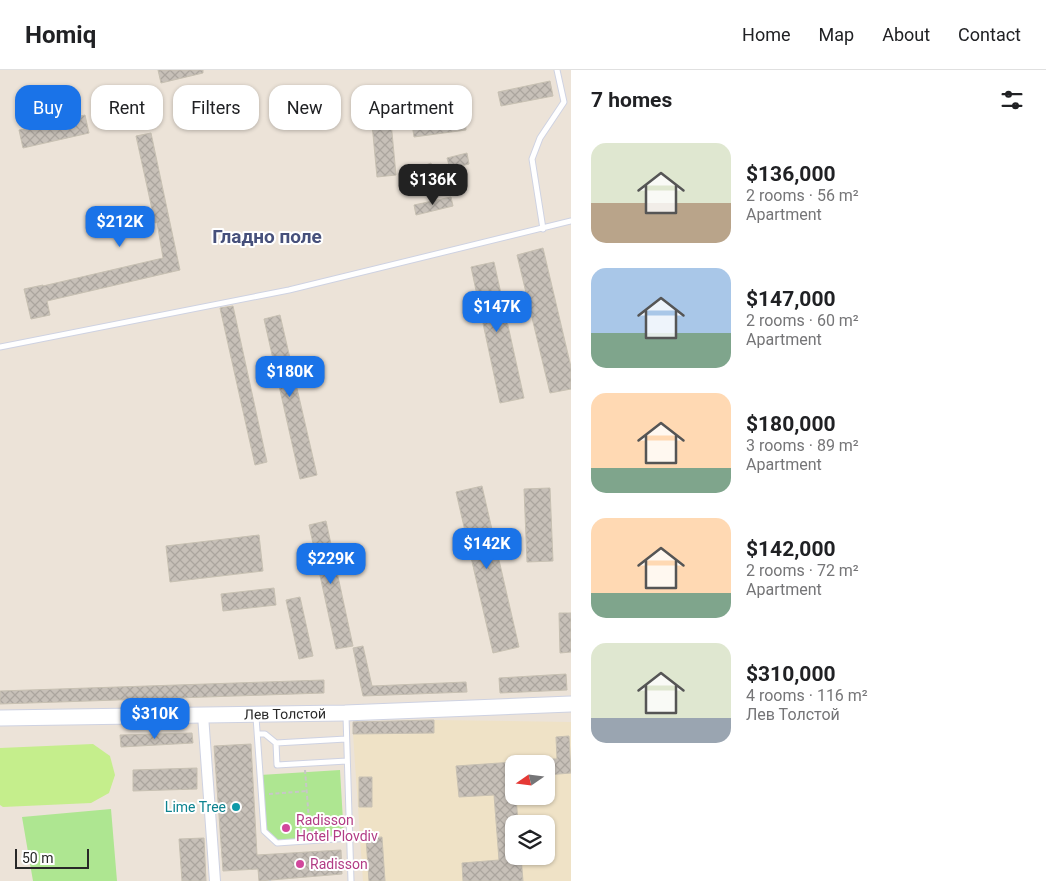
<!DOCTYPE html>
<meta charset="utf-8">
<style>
body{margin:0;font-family:Roboto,sans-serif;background:#f6f6f6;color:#202124;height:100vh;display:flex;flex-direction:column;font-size:19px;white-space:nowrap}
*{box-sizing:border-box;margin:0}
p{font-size:16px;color:#757577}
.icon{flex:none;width:28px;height:28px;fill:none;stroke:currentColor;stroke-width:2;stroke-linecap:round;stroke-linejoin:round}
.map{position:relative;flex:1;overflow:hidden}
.details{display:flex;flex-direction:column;background:#fff;width:475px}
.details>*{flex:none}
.hud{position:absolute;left:15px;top:15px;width:475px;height:45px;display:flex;gap:10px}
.needle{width:32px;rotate:256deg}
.tools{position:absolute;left:505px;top:685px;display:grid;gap:10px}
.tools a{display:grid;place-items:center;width:50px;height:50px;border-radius:10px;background:#fff;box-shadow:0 1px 4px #0004;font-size:25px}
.scale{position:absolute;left:15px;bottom:12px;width:74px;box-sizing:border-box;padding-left:5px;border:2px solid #282828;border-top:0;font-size:14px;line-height:18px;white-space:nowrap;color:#282828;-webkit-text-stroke:4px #fff;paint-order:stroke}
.price{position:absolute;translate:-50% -42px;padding:0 11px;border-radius:10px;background:#1a73e8;color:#fff;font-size:16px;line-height:32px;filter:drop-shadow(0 1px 2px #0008)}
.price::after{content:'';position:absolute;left:50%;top:30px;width:15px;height:11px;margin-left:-8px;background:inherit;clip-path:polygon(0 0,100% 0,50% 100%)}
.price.on{background:#222;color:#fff}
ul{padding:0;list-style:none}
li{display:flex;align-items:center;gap:15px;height:125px;padding:0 20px}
li span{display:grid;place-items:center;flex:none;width:140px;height:100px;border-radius:15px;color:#555}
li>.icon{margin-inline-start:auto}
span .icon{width:60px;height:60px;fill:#fffc;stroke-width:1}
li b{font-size:21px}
h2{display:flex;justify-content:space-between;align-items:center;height:60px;padding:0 20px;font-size:21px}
.chip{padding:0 18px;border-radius:15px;background:#fff;box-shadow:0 1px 4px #0004;font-size:18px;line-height:45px}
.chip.on{background:#1a73e8;color:#fff}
header{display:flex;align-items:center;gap:30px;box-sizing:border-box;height:70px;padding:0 25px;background:#fff;border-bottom:1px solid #e0e0e0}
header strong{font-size:24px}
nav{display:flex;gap:28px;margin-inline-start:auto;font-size:18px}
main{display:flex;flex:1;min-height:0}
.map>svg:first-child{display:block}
.education{fill:#efe2c6;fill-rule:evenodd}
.grass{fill:#aee691}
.pitch{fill:#c5ee8c}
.building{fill:url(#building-cross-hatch);stroke:#c7c0b2}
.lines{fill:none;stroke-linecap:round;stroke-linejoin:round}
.lane-casing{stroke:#ced2e2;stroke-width:7}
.street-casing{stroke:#ced2e2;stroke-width:12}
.secondary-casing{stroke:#ced2e2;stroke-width:17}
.path{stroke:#c7c7c7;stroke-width:2;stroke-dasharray:4 2.5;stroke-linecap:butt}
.lane{stroke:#fff;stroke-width:5}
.street{stroke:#fff;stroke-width:10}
.secondary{stroke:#fff;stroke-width:15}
.culture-dot{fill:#0f9aa8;stroke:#fff;stroke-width:2}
.hotel-dot{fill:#d1479c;stroke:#fff;stroke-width:2}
.labels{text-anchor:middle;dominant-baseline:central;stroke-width:4;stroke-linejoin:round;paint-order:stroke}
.street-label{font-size:14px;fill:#282828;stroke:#fff}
.culture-label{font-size:14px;fill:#0d838f;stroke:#fff;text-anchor:end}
.hotel-label{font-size:14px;fill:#b23c85;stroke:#fff;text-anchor:start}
.district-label{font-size:19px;font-weight:bold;fill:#46507b;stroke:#fff}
</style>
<header>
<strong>Homiq</strong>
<nav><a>Home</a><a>Map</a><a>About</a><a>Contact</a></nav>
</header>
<main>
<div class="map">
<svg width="571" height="811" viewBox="0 0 571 811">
<defs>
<pattern id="building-cross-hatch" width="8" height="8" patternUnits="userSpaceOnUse" patternTransform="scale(1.25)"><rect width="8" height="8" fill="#c7c0b8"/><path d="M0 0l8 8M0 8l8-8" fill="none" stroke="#aba59e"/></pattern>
</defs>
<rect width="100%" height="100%" fill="#ece3d8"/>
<path class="education" d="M 434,650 L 571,652 L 571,811 L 363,811 L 353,664 L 434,663 ZM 514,694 L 546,694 L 546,726 L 514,726 ZM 514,754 L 546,754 L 546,786 L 514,786 Z"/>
<path class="grass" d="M 340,700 L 344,768 L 277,773 L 264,761 L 260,705 Z
M 111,739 L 117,811 L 33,811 L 22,747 Z"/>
<path class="pitch" d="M 93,674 L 110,686 L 115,705 L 109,723 L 91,733 L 3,737 L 0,735 L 0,678 Z"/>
<path class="building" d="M 158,0 L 203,0 L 203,3 L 161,13 Z
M 550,11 L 553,26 L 501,36 L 498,22 Z
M 464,39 L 466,60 L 414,67 L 411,47 Z
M 85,45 L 89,63 L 23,78 L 19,60 Z
M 391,52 L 396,105 L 377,107 L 372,54 Z
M 151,63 L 180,200 L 47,231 L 50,245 L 31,249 L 24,219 L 43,215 L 43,216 L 163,188 L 157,152 L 155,153 L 136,66 Z
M 467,83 L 469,94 L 450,99 L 447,88 Z
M 431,93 L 434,104 L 421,108 L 418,98 Z
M 451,127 L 453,136 L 416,145 L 414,135 Z
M 543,178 L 571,297 L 571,319 L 550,323 L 517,185 Z
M 494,192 L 524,328 L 500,333 L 471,197 Z
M 233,236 L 267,392 L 255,395 L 220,238 Z
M 280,245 L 317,405 L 300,409 L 264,249 Z
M 482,416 L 519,577 L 493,583 L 456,422 Z
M 550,418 L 553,491 L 527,492 L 524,419 Z
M 326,451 L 353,576 L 336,579 L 309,455 Z
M 259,465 L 263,501 L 170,512 L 166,476 Z
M 274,518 L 276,535 L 223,541 L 221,524 Z
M 300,527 L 313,586 L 299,589 L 286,530 Z
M 559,543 L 571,543 L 571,582 L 560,583 Z
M 363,576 L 372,616 L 466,612 L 467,622 L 363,626 L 353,578 Z
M 566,604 L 567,620 L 500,623 L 499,608 Z
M 324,610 L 324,623 L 0,634 L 0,621 Z
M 434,650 L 434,663 L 353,664 L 353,652 Z
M 192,663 L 193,673 L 121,677 L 120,665 Z
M 569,666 L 571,703 L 546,705 L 546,689 L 557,689 L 556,667 Z
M 251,674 L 257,785 L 341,780 L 342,804 L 259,811 L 258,799 L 223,801 L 214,676 Z
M 514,692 L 514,726 L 516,726 L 518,754 L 514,754 L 514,786 L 521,786 L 523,811 L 463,811 L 462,793 L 499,790 L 494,725 L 459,727 L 456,696 Z
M 197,698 L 197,719 L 133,721 L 133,700 Z
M 359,707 L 372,707 L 372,737 L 359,737 Z
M 382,767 L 385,811 L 369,811 L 366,768 Z
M 204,768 L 206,811 L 182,811 L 179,769 Z"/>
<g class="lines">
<g class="lane-casing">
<path id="lane" d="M 543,159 L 532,89 L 540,68 L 564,32 L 557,0
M 0,277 L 289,220 L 571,151
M 346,646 L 351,811
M 256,647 L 264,761 L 277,773 L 350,768
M 258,664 L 265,664 L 276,673 L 346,669
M 276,673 L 277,695 L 347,691"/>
</g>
<g class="street-casing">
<path id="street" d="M 203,645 L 215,811"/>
</g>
<g class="secondary-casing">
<g id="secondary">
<path id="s1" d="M 0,648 L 345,643 L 571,634"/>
</g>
</g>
<path class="path" d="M 305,700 L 310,763
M 269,724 L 307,721
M 270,810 L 270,811"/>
<use href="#lane" class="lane"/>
<use href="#street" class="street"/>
<use href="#secondary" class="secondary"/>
</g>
<circle class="culture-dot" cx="236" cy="737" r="5"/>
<g class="hotel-dot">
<circle cx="286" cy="758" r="5"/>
<circle cx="300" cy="794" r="5"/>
</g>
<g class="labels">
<g class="street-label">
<text stroke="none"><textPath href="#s1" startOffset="285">Лев Толстой</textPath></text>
</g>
<g class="culture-label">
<text x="226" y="737">Lime Tree</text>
</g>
<g class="hotel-label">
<text x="296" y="750">Radisson<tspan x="296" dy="16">Hotel Plovdiv</tspan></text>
<text x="310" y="794">Radisson</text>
</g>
<g class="district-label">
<text x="267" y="166">Гладно поле</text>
</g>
</g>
</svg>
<div class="tools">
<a><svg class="needle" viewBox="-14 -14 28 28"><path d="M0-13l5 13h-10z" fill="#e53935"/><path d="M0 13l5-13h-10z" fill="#757577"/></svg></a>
<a><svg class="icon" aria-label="layers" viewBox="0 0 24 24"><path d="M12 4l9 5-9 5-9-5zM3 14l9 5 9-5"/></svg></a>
</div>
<div class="scale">50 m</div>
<b class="price on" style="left:433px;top:136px">$136K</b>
<b class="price" style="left:120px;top:178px">$212K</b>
<b class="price" style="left:497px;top:263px">$147K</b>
<b class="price" style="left:290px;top:328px">$180K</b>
<b class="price" style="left:487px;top:500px">$142K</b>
<b class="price" style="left:331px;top:515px">$229K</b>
<b class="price" style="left:155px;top:670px">$310K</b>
<div class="hud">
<a class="chip on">Buy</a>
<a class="chip">Rent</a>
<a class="chip">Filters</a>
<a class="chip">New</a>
<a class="chip">Apartment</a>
</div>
</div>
<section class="details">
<h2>7 homes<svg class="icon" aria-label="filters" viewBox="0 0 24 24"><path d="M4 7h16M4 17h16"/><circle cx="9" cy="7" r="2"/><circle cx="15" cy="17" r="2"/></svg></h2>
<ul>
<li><span style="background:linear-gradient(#dfe7d0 60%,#b9a48a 0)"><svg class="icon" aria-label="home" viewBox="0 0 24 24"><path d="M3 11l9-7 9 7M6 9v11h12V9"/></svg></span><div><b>$136,000</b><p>2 rooms · 56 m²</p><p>Apartment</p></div></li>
<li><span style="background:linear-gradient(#a9c7e8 65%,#7fa58c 0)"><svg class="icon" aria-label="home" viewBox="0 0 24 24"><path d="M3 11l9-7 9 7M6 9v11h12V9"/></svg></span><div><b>$147,000</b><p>2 rooms · 60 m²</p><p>Apartment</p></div></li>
<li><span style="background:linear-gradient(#ffd9b3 75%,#7fa58c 0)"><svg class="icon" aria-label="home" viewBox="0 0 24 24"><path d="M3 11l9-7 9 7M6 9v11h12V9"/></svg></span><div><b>$180,000</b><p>3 rooms · 89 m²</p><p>Apartment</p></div></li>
<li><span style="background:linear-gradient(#ffd9b3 75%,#7fa58c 0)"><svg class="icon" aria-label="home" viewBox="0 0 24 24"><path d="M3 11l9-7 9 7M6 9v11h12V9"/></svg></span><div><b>$142,000</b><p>2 rooms · 72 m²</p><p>Apartment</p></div></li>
<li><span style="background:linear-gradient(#dfe7d0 75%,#9aa5b1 0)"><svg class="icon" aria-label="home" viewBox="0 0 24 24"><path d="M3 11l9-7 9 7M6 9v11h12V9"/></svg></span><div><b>$310,000</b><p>4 rooms · 116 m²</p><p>Лев Толстой</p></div></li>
</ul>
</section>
</main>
